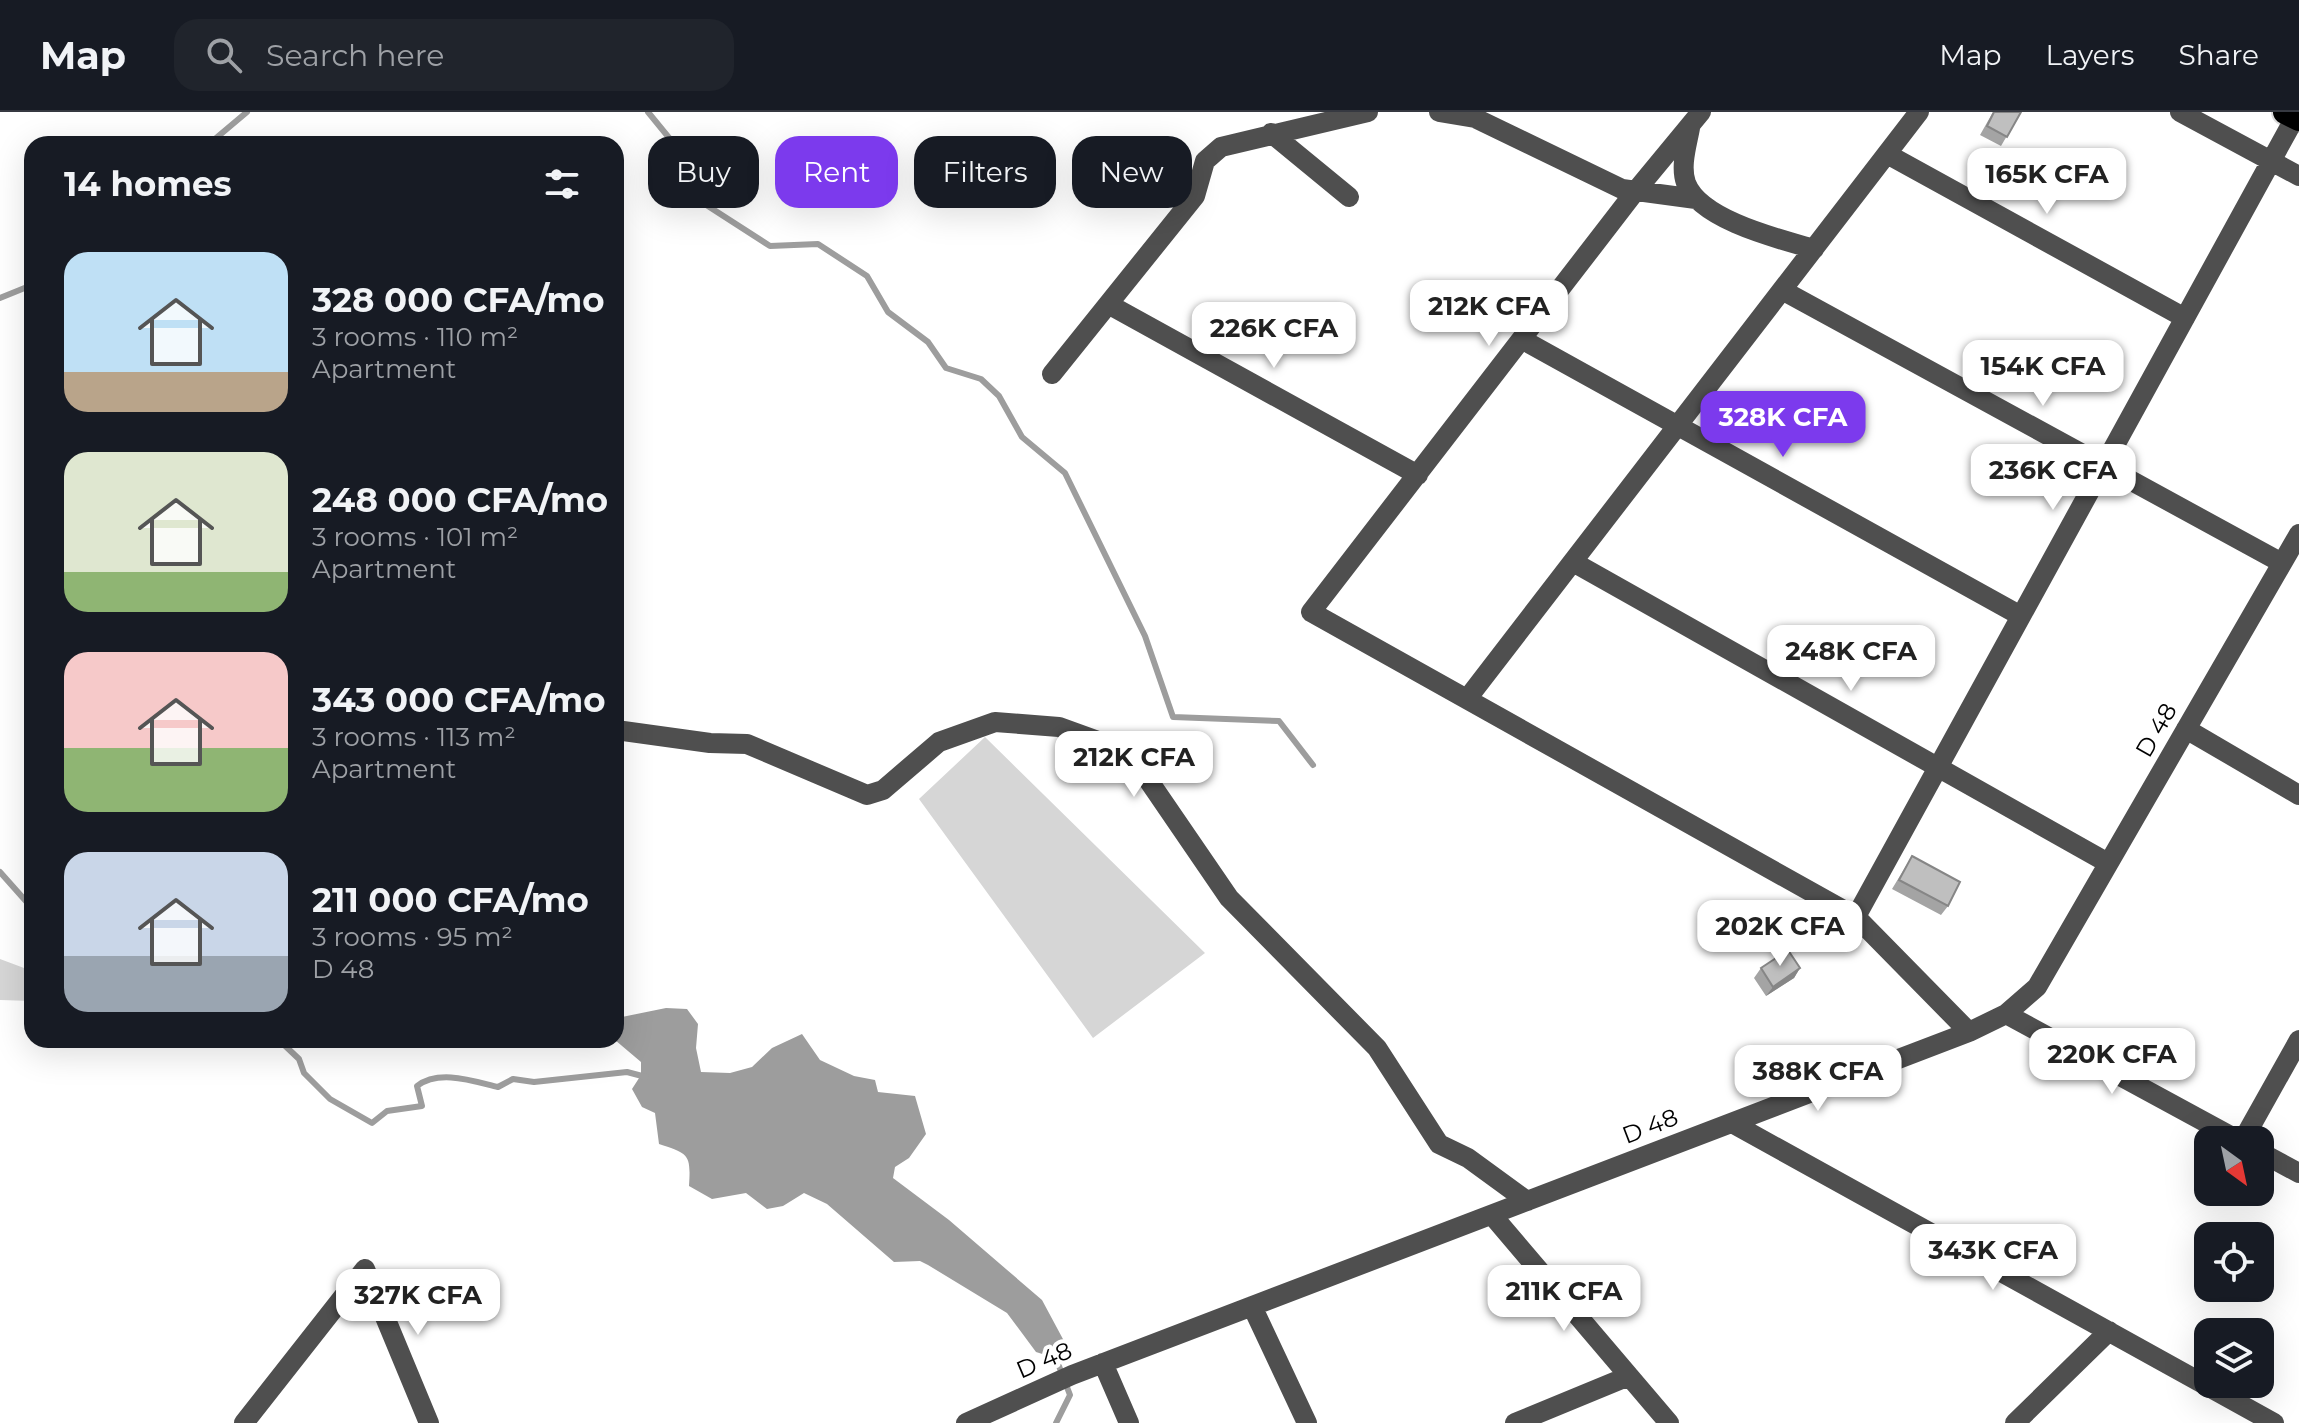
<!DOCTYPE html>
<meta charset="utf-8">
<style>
body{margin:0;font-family:Montserrat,sans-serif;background:#20242c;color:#f1f3f6;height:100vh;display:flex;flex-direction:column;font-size:30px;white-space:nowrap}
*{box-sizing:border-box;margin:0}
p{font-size:26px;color:#9ea1a6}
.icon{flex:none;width:44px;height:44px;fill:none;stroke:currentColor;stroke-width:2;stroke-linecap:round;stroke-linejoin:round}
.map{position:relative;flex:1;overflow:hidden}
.sheet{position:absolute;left:24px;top:24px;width:600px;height:912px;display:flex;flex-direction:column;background:#171b24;border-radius:24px;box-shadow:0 8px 32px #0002}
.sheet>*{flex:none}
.guide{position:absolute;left:648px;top:24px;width:760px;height:72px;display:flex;gap:16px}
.needle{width:52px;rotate:147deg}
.fabs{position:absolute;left:2194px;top:1014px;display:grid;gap:16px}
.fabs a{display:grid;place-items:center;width:80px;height:80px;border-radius:16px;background:#171b24;box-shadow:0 8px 32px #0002;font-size:40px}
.price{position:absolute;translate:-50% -68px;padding:0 18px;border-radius:16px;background:#fff;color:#222;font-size:26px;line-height:52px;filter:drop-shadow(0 2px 4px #0008)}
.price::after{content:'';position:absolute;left:50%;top:48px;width:24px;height:18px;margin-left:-12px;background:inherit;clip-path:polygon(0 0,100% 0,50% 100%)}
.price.on{background:#7c3aed;color:#fff}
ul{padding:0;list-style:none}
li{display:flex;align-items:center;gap:24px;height:200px;padding:0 40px}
li span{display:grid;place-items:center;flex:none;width:224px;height:160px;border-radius:24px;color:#555}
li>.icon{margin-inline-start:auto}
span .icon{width:96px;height:96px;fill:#fffc;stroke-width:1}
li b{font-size:34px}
h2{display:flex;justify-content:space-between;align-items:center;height:96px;padding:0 40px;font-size:34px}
.chip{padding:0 28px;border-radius:24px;background:#171b24;box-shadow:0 8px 32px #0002;font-size:28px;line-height:72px}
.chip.on{background:#7c3aed;color:#fff}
header{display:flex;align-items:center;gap:48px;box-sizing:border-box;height:112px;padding:0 40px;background:#171b24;border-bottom:2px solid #363941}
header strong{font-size:38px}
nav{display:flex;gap:44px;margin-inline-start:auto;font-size:28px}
.search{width:560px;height:72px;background:#20242c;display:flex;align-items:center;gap:20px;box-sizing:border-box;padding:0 28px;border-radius:24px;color:#9ea1a6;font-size:30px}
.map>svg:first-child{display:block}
.green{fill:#d6d6d6}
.water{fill:#9d9d9d}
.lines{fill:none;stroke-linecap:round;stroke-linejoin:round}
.stream{stroke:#9d9d9d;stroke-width:6}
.highway-casing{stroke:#dbdbdb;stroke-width:28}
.minor{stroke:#4f4f4f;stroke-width:20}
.highway{stroke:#000;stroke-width:24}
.wall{fill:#a4a4a4}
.shaded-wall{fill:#868686}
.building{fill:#bfbfbf;stroke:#868686;stroke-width:2}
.labels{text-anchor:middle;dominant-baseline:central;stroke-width:8;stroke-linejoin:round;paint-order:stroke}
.street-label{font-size:24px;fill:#000;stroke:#fff}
</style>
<header>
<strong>Map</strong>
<div class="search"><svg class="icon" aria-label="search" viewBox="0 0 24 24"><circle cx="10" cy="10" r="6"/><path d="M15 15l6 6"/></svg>Search here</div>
<nav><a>Map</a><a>Layers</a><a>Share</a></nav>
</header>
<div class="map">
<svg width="2299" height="1311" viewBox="0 0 2299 1311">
<rect width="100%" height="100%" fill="#fff"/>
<path class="green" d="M 985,625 L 1205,841 L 1093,926 L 919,687 Z
M 0,847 L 32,859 L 32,889 L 0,888 Z"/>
<path class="water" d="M 666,896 L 687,897 L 698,912 L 696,936 L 701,960 L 730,961 L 752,955 L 772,936 L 802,922 L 820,948 L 854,964 L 875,968 L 878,980 L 915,984 L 926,1022 L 909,1046 L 895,1055 L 893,1066 L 949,1108 L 1042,1188 L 1064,1229 L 1055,1246 L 1036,1240 L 1007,1201 L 928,1153 L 920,1149 L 894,1150 L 827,1092 L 804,1081 L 783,1094 L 767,1097 L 746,1081 L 712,1087 L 689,1074 C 691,1042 689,1042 659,1032 L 655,1001 L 642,995 L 632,977 L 641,963 L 641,950 L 615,928 L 617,906 Z"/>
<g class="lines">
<path class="stream" d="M 648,0 L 697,60 L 697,87 L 770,134 L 818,132 L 867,164 L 888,200 L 928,230 L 946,256 L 981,267 L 999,284 L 1022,325 L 1065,361 L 1145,524 L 1173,605 L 1279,609 L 1313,653
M 209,32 L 247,0
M 0,186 L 32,173
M 0,760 L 32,796
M 279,928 L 299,947 L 304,961 L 330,987 L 372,1011 L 387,999 L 422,994 L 417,974 C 439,957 473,969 498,975 L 513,967 L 534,970 L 627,960 L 646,965
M 1054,1241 L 1070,1283 L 1056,1311"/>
<g class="highway-casing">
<path id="highway" d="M 2285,0 L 2299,7"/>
</g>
<path class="minor" d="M 1439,0 L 1475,6 L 1622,77 L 1696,87
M 1701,0 L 1634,81 L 1311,500 L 1856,805 L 1969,920
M 2180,0 L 2299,64
M 1690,16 C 1687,33 1680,54 1686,71 C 1700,108 1779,127 1814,137
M 1271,21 L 1349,85
M 1887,42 L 2185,206
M 1782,178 L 2282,451
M 1108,192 L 1418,363
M 1523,228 L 2021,504
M 1052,262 L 1195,84 L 1205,49 L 1221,35 L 1368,0
M 1573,450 L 2108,751
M 1467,587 L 1919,0
M 2186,617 L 2299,683
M 616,618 L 710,631 L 747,632 L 867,683 L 883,678 L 939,630 L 995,610 L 1059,615 L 1117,636 L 1138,653 L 1229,786 L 1377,936 L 1439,1032 L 1468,1046 L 1527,1089
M 1847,821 L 2298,0
M 2006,902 L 2238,1028
M 1732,1011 L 2274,1311
M 2243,1028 L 2299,928
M 2260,1040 L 2299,1061
M 1492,1103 L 1669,1311
M 1252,1194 L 1307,1311
M 1103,1251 L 1129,1311
M 244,1311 L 365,1157 L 429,1311
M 966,1311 L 1072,1263 L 1969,920 L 2006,902 L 2037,875 L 2299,422
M 1515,1311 L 1629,1264
M 2015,1311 L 2109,1219"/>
<use href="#highway" class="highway"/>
</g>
<path class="wall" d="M 1993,0 L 2021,0 L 2001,34 L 1980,23 Z
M 1912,744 L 1948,794 L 1941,803 L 1892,777 Z
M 1761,856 L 1800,856 L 1794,866 L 1766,884 L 1754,866 Z"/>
<path class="shaded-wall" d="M 1800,856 L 1794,866 L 1766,884 L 1773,875 Z"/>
<path class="building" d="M 1994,0 L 2021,0 L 2007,25 L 1987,14 Z
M 1912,744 L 1960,770 L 1948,794 L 1899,768 Z
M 1788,838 L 1800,856 L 1773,875 L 1761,856 Z"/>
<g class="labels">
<g class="street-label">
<text transform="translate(2156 618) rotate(-60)">D 48</text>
<text transform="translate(1650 1014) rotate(-21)">D 48</text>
<text transform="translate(1044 1248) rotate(-23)">D 48</text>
</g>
</g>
</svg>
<div class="fabs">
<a><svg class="needle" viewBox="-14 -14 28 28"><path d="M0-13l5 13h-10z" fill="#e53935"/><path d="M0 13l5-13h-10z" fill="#9ea1a6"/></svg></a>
<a><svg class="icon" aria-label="locate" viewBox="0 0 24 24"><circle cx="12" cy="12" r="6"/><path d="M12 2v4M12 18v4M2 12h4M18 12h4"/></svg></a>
<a><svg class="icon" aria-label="layers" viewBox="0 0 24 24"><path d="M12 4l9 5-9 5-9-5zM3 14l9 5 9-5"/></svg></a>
</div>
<b class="price" style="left:2047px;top:104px">165K CFA</b>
<b class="price" style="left:1489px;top:236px">212K CFA</b>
<b class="price" style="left:1274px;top:258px">226K CFA</b>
<b class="price" style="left:2043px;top:296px">154K CFA</b>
<b class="price on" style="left:1783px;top:347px">328K CFA</b>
<b class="price" style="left:2053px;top:400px">236K CFA</b>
<b class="price" style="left:1851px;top:581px">248K CFA</b>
<b class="price" style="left:1134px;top:687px">212K CFA</b>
<b class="price" style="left:1780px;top:856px">202K CFA</b>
<b class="price" style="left:2112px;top:984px">220K CFA</b>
<b class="price" style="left:1818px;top:1001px">388K CFA</b>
<b class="price" style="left:1993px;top:1180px">343K CFA</b>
<b class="price" style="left:1564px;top:1221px">211K CFA</b>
<b class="price" style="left:418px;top:1225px">327K CFA</b>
<div class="guide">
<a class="chip">Buy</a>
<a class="chip on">Rent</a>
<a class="chip">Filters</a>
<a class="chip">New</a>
</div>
<section class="sheet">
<h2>14 homes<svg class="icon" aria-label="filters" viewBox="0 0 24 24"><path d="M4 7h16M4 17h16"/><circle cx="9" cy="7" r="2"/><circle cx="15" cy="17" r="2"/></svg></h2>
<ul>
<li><span style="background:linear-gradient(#bfe0f5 75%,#b9a48a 0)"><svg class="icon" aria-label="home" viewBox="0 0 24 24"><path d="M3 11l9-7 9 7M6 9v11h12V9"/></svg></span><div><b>328 000 CFA/mo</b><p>3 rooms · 110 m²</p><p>Apartment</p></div></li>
<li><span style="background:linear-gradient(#dfe7d0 75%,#8fb573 0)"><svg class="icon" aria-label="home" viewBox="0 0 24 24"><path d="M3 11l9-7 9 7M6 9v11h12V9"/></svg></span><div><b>248 000 CFA/mo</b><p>3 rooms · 101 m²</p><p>Apartment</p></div></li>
<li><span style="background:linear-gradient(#f6c9c9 60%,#8fb573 0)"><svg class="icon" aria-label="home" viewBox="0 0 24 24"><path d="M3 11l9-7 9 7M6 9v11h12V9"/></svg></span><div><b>343 000 CFA/mo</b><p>3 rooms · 113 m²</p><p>Apartment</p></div></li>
<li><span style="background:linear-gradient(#c9d6e8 65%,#9aa5b1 0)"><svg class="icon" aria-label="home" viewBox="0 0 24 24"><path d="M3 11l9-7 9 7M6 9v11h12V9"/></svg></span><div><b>211 000 CFA/mo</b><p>3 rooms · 95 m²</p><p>D 48</p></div></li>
</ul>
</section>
</div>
